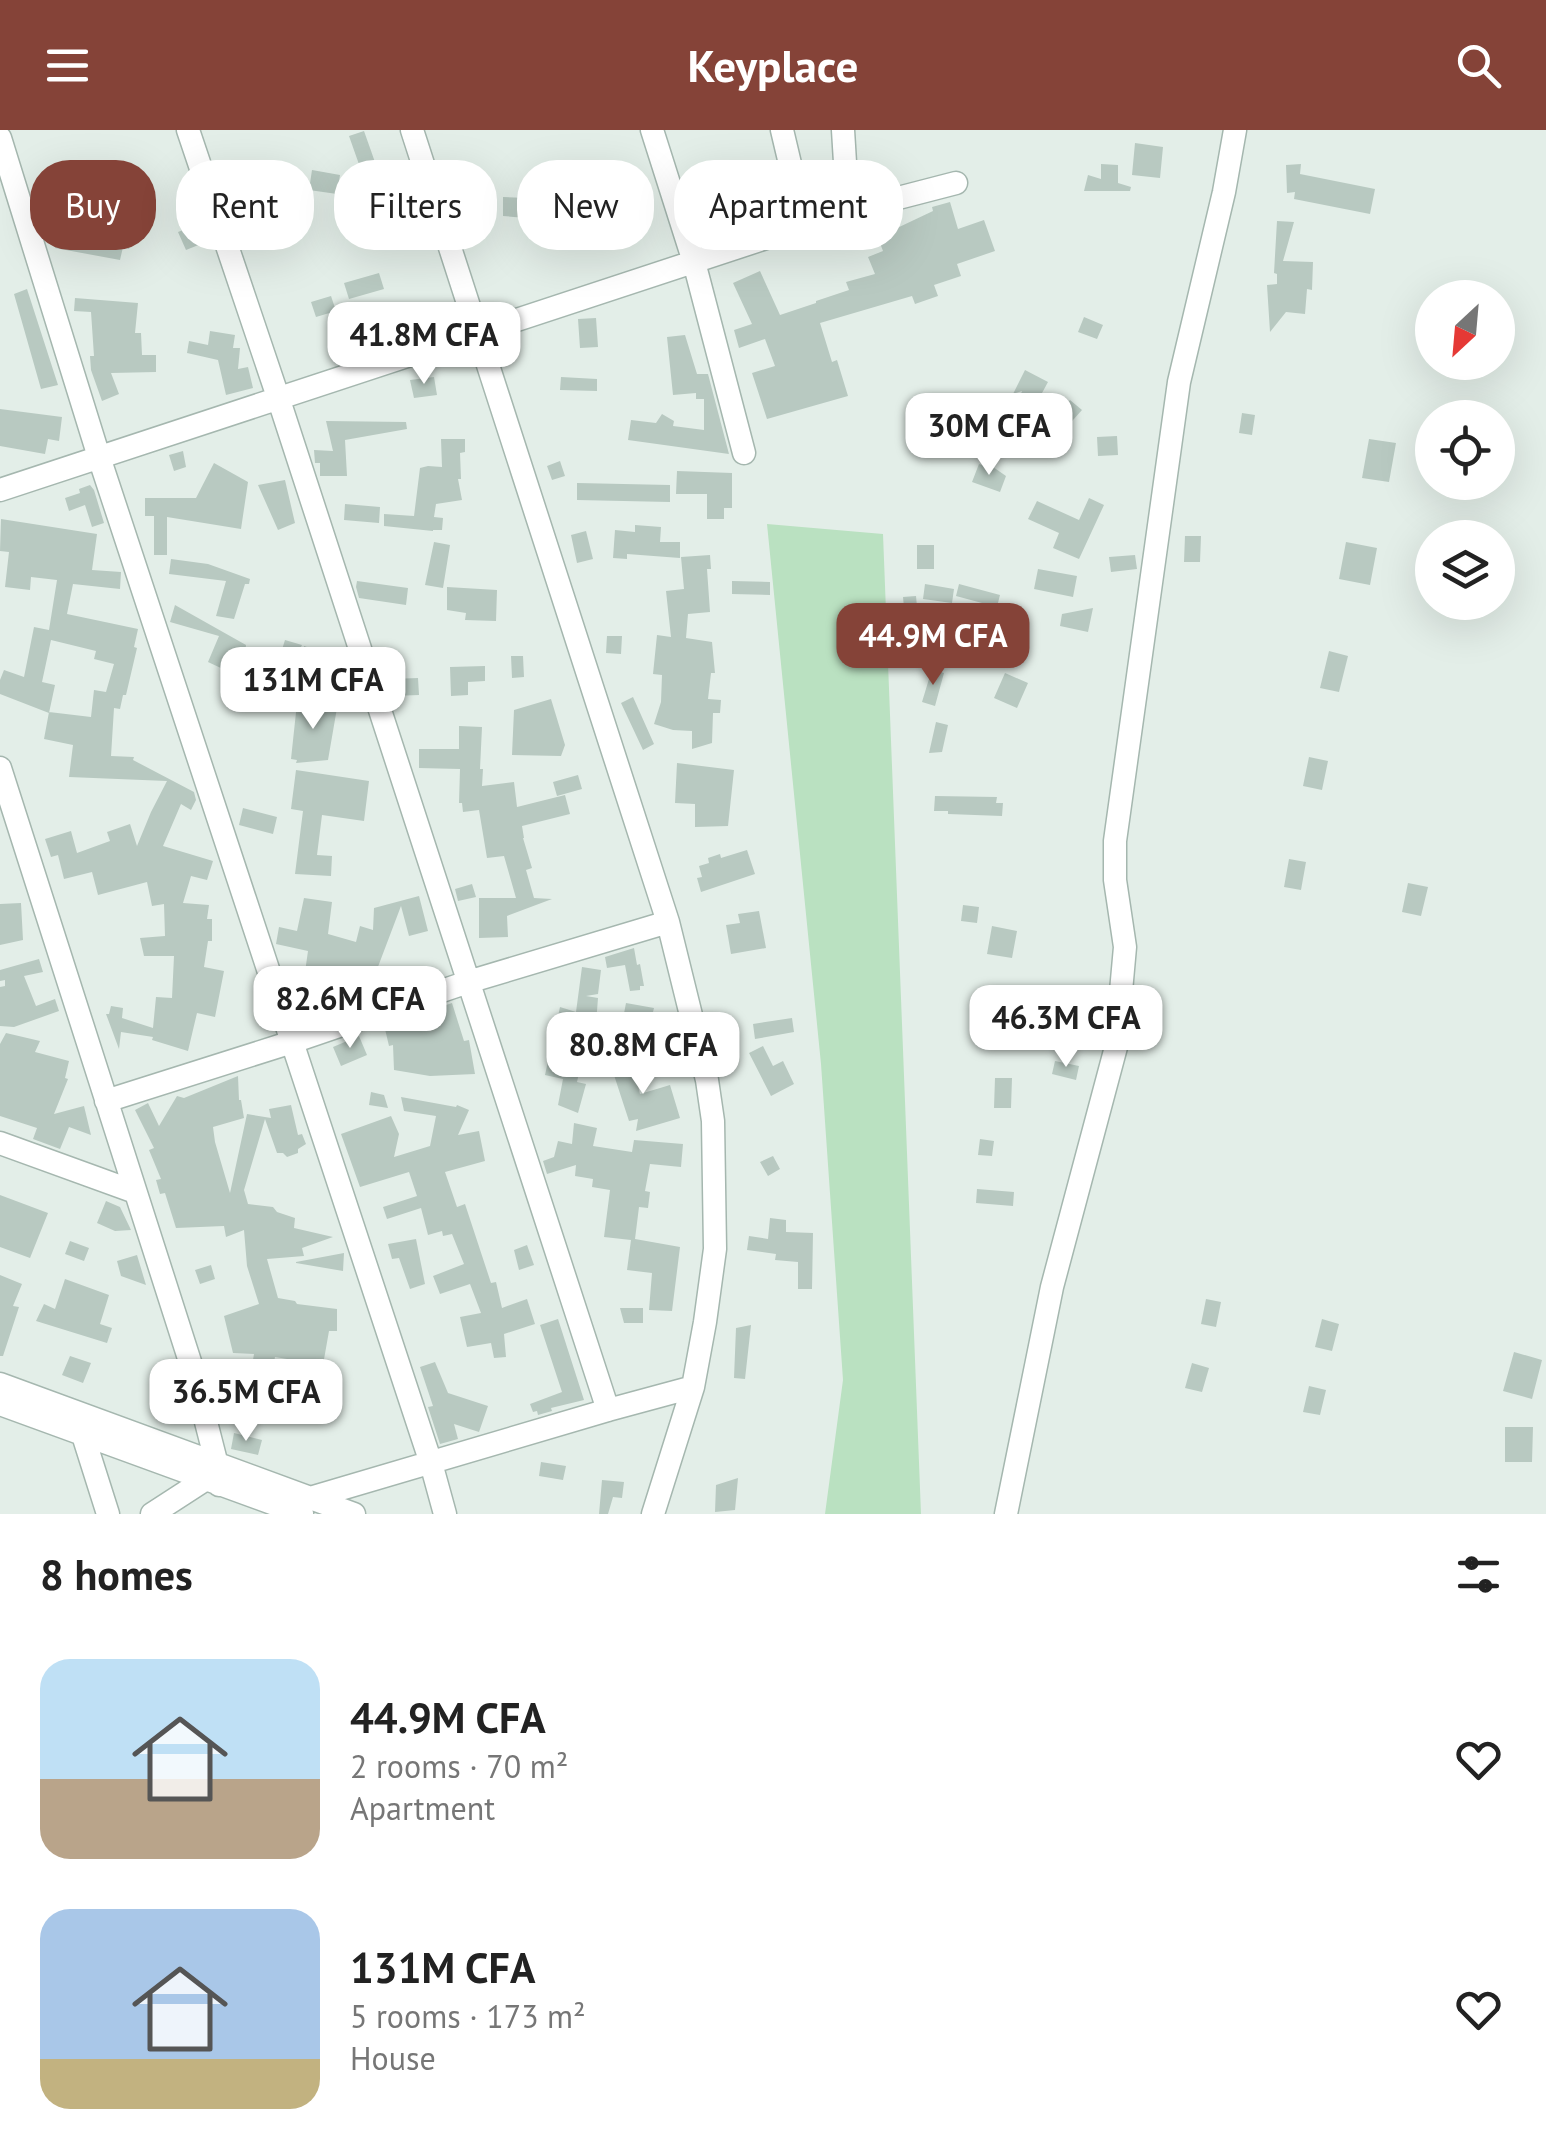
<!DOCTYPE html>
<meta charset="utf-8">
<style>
body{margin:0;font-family:"PT Sans",sans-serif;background:#f2f2f2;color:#222;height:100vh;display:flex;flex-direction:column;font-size:38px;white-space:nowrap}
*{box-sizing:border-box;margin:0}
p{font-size:32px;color:#767676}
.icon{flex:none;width:55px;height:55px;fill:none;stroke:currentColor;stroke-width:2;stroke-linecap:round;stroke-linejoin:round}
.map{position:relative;height:1384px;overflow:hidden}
.drawer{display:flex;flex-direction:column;background:#fff;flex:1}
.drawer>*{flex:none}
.top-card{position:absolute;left:30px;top:30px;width:1000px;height:90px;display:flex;gap:20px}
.needle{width:65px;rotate:206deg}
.buttons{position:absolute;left:1415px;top:150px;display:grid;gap:20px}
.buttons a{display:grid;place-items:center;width:100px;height:100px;border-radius:50%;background:#fff;box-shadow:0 10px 40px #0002;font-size:50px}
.price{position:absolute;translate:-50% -85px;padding:0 22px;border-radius:20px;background:#fff;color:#222;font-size:32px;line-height:65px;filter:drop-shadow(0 2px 5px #0008)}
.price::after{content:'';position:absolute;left:50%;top:60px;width:30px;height:22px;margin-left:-15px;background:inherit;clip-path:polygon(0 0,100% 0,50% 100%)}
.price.active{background:#854338;color:#fff}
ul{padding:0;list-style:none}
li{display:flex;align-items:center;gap:30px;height:250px;padding:0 40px}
li span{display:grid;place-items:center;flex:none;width:280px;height:200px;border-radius:30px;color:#555}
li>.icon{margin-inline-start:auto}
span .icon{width:120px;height:120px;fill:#fffc;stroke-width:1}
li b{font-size:42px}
h2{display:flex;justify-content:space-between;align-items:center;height:120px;padding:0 40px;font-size:42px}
.chip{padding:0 35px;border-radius:40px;background:#fff;box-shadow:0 10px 40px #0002;font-size:35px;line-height:90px}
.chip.active{background:#854338;color:#fff}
header{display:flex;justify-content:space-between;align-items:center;height:130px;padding:0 40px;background:#854338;color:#fff;font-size:45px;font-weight:700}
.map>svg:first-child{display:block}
.green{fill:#bae1c1}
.building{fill:#b8c9c1}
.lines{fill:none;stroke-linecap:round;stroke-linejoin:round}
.minor-casing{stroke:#a5b7af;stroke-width:25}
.minor{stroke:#fff;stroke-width:22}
</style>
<header><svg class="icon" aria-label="menu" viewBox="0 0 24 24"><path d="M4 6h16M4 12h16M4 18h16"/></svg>Keyplace<svg class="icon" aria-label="search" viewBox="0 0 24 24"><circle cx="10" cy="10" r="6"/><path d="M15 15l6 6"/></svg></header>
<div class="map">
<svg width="1546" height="1384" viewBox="0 0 1546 1384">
<rect width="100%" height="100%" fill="#e3eee8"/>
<path class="green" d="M 767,394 L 883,404 L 921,1384 L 825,1384 L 843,1250 L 821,934 Z"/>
<path class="building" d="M 364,1 L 382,52 L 367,57 L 349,6 Z
M 1135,13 L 1163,17 L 1160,48 L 1132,45 Z
M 1101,34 L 1118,35 L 1118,53 L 1131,57 L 1130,61 L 1084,61 L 1088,45 L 1101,49 Z
M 1301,34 L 1300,44 L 1375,59 L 1370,84 L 1294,69 L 1295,62 L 1287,63 L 1286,35 Z
M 312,40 L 340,45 L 337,64 L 309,60 Z
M 34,53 L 75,59 L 70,88 L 103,93 L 108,78 L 138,88 L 129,119 L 123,117 L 120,130 L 55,118 L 58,104 L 47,103 L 51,71 L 47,70 L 47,67 L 34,67 Z
M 503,67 L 526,68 L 526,88 L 503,86 Z
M 950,72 L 958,99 L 984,90 L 995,121 L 957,134 L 961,146 L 934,155 L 938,166 L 915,174 L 912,166 L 820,193 L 832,232 L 837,230 L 848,266 L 767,289 L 752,243 L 775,236 L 765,209 L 739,218 L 734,200 L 752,194 L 733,153 L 760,141 L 780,185 L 816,173 L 816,171 L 849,160 L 846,152 L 875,144 L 868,127 L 883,121 L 872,92 L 890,86 L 895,99 L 933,81 L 932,77 Z
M 578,77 L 591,77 L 592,102 L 579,103 Z
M 1277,91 L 1294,92 L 1283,131 L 1313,132 L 1312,160 L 1307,159 L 1305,184 L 1286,182 L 1270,202 L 1267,155 L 1277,154 L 1277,144 L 1274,143 Z
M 199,94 L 206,112 L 186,120 L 178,102 Z
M 379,143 L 384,159 L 349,169 L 344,153 Z
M 27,159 L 58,255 L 41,259 L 14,164 Z
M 331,166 L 336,181 L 316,187 L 311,172 Z
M 75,168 L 138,173 L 135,203 L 141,203 L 142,225 L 156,225 L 156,242 L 111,243 L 119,264 L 102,271 L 91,240 L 90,226 L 94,226 L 91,182 L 74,181 Z
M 1084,187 L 1103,195 L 1097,209 L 1078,202 Z
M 596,188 L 598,217 L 580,218 L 578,189 Z
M 396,200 L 400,213 L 353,228 L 348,214 Z
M 210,201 L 235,205 L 233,218 L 240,218 L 238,239 L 248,237 L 253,258 L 226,265 L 218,230 L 187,223 L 189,211 L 208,215 Z
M 685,205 L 697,244 L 708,244 L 729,324 L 628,310 L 631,290 L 656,293 L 662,284 L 674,291 L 673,296 L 704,300 L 704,269 L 696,269 L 696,263 L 673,265 L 667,207 Z
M 1025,240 L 1048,252 L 1036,274 L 1034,272 L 1018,309 L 1006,304 L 1022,261 L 1013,264 Z
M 434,247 L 437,265 L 414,268 L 410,250 Z
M 561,247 L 597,249 L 597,261 L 560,260 Z
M 1070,270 L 1082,280 L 1064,300 L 1052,289 Z
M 0,279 L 62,287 L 59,311 L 48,309 L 45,324 L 0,316 Z
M 1242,283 L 1255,285 L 1252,305 L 1239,303 Z
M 326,291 L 406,292 L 407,299 L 345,310 L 347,346 L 320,346 L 320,333 L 315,333 L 314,320 L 333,321 Z
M 1117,306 L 1118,325 L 1098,326 L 1097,307 Z
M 441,309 L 465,309 L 465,322 L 460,323 L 461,349 L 458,349 L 462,370 L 436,374 L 434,387 L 443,388 L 442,400 L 433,400 L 433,401 L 384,396 L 384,384 L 414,386 L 420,338 L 428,336 L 442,337 Z
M 1369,309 L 1396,313 L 1389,352 L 1362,348 Z
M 183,321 L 186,337 L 174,341 L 169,325 Z
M 560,331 L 565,346 L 552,350 L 547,336 Z
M 214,333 L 248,352 L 241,399 L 167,387 L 167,425 L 154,425 L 154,386 L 145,386 L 145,368 L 196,368 Z
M 979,334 L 991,338 L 991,341 L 993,337 L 1006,346 L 1000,362 L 972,352 Z
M 677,341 L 732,343 L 732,378 L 724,378 L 724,389 L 707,389 L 707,364 L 676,364 Z
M 285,350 L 295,393 L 278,400 L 258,355 Z
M 577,353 L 670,355 L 670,372 L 577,370 Z
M 90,355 L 94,360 L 104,393 L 92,397 L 85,375 L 69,381 L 65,368 L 80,363 L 79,359 Z
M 1089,368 L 1104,375 L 1079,429 L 1053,418 L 1059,403 L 1028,389 L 1037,371 L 1079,390 Z
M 345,374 L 380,377 L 379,393 L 344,390 Z
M 1,389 L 97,404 L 92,440 L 121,442 L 120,459 L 73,454 L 67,484 L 138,499 L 134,517 L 137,518 L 126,565 L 123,565 L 120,579 L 114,578 L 111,626 L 134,627 L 133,630 L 194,662 L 196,670 L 191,680 L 181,674 L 163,716 L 213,731 L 207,750 L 191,746 L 183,773 L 209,775 L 207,789 L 212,789 L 212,811 L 208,811 L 204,837 L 224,841 L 215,887 L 197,883 L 188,921 L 152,910 L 153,907 L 121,902 L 119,919 L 106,884 L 109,884 L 111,876 L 123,878 L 122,888 L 153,898 L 156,867 L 172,868 L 174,826 L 144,826 L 140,808 L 165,806 L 164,774 L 152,776 L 147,752 L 98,765 L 92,742 L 64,749 L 58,725 L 51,727 L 45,709 L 71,701 L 77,723 L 110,711 L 107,702 L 130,694 L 137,716 L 151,682 L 167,651 L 69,647 L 73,615 L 44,609 L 49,582 L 91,587 L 94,560 L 106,562 L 114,534 L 94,529 L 96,521 L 51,510 L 42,552 L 55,555 L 49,583 L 0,564 L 0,550 L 4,540 L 24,547 L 34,497 L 49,500 L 57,450 L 31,447 L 30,460 L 5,457 L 9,422 L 0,421 Z
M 635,395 L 661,397 L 660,412 L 680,412 L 680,428 L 627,424 L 627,429 L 613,428 L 615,400 L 635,402 Z
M 586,401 L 593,429 L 577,433 L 571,405 Z
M 1185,406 L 1201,406 L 1200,432 L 1184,432 Z
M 434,412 L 450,415 L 443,458 L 425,455 Z
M 1346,412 L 1377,418 L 1370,455 L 1339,449 Z
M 917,415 L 934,415 L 934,439 L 917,439 Z
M 710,425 L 711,439 L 707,439 L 710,482 L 688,484 L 686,508 L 712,512 L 715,543 L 711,543 L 708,569 L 721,570 L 720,583 L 713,583 L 712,613 L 692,619 L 692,601 L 673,600 L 654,594 L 661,572 L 662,545 L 653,544 L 657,505 L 671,507 L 666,461 L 684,459 L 681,427 Z
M 1135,425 L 1137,439 L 1111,442 L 1109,427 Z
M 171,429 L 208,434 L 250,449 L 249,454 L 245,454 L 234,489 L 216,486 L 226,451 L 169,444 Z
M 1038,439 L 1077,446 L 1073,467 L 1034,459 Z
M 357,451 L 408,458 L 406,475 L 359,468 L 356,457 Z
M 732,451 L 770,452 L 770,465 L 732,464 Z
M 925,454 L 954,459 L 952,473 L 923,469 Z
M 959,454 L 1000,465 L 990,504 L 987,504 L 984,531 L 953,528 L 955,515 L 972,516 L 982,473 L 956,466 Z
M 447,457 L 497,460 L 496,491 L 465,490 L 466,483 L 447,480 Z
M 916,466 L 918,487 L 905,488 L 903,467 Z
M 175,475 L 246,515 L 243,542 L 262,546 L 263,539 L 277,545 L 270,561 L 208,532 L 219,506 L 170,492 Z
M 1093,478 L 1088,502 L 1060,496 L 1062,484 Z
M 607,506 L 622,506 L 621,524 L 606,523 Z
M 285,510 L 302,515 L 294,531 L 280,526 Z
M 304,516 L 333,526 L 329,542 L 302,533 Z
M 1329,521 L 1348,526 L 1339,562 L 1320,558 Z
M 511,526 L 523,526 L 524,547 L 512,548 Z
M 485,536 L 485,551 L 468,552 L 468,565 L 451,566 L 450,537 Z
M 932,539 L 944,543 L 935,576 L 922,572 Z
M 1005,543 L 1028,553 L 1017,578 L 994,568 Z
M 418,548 L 419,565 L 391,566 L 391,549 Z
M 633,567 L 654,614 L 643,620 L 621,573 Z
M 551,569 L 565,615 L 561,626 L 512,625 L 514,580 Z
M 297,573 L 336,576 L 337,578 L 328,630 L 296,633 L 297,630 L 291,629 Z
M 936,592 L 948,595 L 942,622 L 929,623 Z
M 459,596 L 482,597 L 480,639 L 483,639 L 482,656 L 514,652 L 517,677 L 565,665 L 570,684 L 522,696 L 524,708 L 523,708 L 532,738 L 526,740 L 534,768 L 552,769 L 507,786 L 508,807 L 479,808 L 479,768 L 516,768 L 504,726 L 487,728 L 479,680 L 463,682 L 462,673 L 459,673 L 460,639 L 419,638 L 419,619 L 459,619 Z
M 1309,627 L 1328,631 L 1322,660 L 1303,656 Z
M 677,633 L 734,640 L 728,696 L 695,697 L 695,674 L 675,673 Z
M 296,640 L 369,651 L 364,691 L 322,685 L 317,725 L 332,726 L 331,746 L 295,744 L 303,681 L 291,679 Z
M 578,645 L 582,659 L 557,666 L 553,652 Z
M 935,666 L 997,667 L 996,673 L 1003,673 L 1002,686 L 948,684 L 948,681 L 934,681 Z
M 243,678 L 277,687 L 273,704 L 239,695 Z
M 747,720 L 755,744 L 701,762 L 697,748 L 702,747 L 699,736 L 709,733 L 708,728 L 720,724 L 721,728 Z
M 1289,729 L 1306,732 L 1301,760 L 1284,757 Z
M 1408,753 L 1428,757 L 1421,786 L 1402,782 Z
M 472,754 L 476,767 L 458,771 L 455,759 Z
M 419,766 L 428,801 L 409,806 L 401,776 L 376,842 L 390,848 L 383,864 L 351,851 L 351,856 L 304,849 L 308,821 L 276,814 L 279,797 L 297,801 L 304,768 L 332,772 L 328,804 L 356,812 L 360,796 L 373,800 L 374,778 Z
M 21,773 L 23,810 L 0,815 L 0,774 Z
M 963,775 L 979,777 L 977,793 L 961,791 Z
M 759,781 L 766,818 L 731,824 L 726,795 L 740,793 L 738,784 Z
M 992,796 L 1017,801 L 1012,828 L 987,824 Z
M 634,818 L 637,835 L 640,834 L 644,856 L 640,856 L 640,860 L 630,861 L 625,835 L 607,838 L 605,827 Z
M 39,829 L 43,842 L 24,846 L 36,876 L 55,869 L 59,881 L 14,897 L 0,896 L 0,857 L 5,856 L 5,850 L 0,851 L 0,840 Z
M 582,837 L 601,840 L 598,864 L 586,866 L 598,868 L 596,894 L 604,896 L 599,915 L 586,911 L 577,952 L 586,954 L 578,983 L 558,975 L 563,949 L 545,945 L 560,877 L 576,882 Z
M 1053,856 L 1065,861 L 1060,874 L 1047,869 Z
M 452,873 L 464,911 L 469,910 L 475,944 L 430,946 L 394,940 L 393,915 L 389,916 L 385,899 L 418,892 L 417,888 L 431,885 L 429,881 Z
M 626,873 L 654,878 L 649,898 L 622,894 Z
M 792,888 L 794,902 L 755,909 L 753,894 Z
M 6,903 L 40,911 L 35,922 L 69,931 L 65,948 L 68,949 L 54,984 L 84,976 L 91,1005 L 69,997 L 60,1019 L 33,1009 L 37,998 L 0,986 L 0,914 Z
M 359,906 L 367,925 L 341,936 L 333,917 Z
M 763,916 L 773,936 L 783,931 L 794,954 L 771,966 L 749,923 Z
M 630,923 L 640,964 L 670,955 L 680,988 L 636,1001 L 638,989 L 629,991 L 613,942 L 611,926 Z
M 1055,931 L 1079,936 L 1076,950 L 1052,944 Z
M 238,946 L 239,970 L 241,970 L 244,988 L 213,997 L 215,1012 L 230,1063 L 247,984 L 271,988 L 269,979 L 291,975 L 298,1005 L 302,1004 L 306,1014 L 298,1019 L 298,1023 L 287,1027 L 283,1023 L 277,1023 L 265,989 L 244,1060 L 248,1074 L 273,1077 L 277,1082 L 295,1088 L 294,1098 L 333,1107 L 302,1118 L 304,1126 L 267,1129 L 278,1168 L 295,1171 L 297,1174 L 337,1179 L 337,1201 L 329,1201 L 323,1235 L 275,1227 L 269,1261 L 248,1259 L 254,1224 L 233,1223 L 224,1186 L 259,1174 L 247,1136 L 244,1100 L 226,1107 L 224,1096 L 176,1098 L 165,1063 L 160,1064 L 156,1050 L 161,1049 L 149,1020 L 154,1018 L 135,980 L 148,973 L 159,996 L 177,966 L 184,968 Z
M 995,948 L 1012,948 L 1011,978 L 994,978 Z
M 371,962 L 384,965 L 388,978 L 369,975 Z
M 401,967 L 456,977 L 457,975 L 469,980 L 458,1005 L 479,1001 L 485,1031 L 445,1042 L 457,1077 L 465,1074 L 491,1153 L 496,1152 L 502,1178 L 527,1169 L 535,1194 L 504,1204 L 506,1227 L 494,1228 L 491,1213 L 467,1217 L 460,1187 L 481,1183 L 470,1154 L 440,1164 L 433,1146 L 464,1134 L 452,1104 L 443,1106 L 442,1101 L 428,1105 L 421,1078 L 387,1089 L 383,1077 L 417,1066 L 409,1042 L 360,1057 L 341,1004 L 391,986 L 399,1004 L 394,1027 L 430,1016 L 436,986 L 404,981 Z
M 574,993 L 597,998 L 593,1016 L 632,1022 L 634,1010 L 683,1014 L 681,1037 L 650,1034 L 645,1061 L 650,1062 L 648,1078 L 639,1077 L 635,1109 L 680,1117 L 672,1181 L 649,1180 L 652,1143 L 627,1140 L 631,1110 L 604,1107 L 610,1060 L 592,1057 L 593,1049 L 575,1046 L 576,1035 L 547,1044 L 543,1031 L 554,1027 L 558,1011 L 572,1014 Z
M 980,1009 L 994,1011 L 992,1026 L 978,1025 Z
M 773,1026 L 780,1039 L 768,1046 L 760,1032 Z
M 977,1059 L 1014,1062 L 1013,1076 L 976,1073 Z
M 0,1065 L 48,1083 L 30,1128 L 0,1117 Z
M 106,1071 L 120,1077 L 131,1100 L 115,1101 L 97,1093 Z
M 770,1088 L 786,1090 L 786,1102 L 813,1103 L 812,1159 L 798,1159 L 798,1132 L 775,1130 L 776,1124 L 747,1120 L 749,1106 L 768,1109 Z
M 416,1109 L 425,1154 L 410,1159 L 399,1128 L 392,1129 L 388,1114 Z
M 70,1111 L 89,1118 L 84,1131 L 65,1124 Z
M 527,1115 L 534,1135 L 519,1140 L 514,1120 Z
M 344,1123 L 343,1141 L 296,1133 L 296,1132 Z
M 137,1125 L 146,1155 L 121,1146 L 117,1131 Z
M 211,1135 L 215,1149 L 200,1154 L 195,1140 Z
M 0,1145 L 22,1154 L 13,1176 L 19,1177 L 3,1226 L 0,1226 Z
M 65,1149 L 109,1165 L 100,1194 L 112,1198 L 107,1213 L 36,1191 L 44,1174 L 55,1179 Z
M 1206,1169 L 1221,1172 L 1216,1197 L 1201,1194 Z
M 620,1178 L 643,1178 L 643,1193 L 624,1193 Z
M 558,1189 L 584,1270 L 551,1278 L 552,1281 L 538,1285 L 537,1281 L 533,1282 L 530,1274 L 562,1262 L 540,1195 Z
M 1322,1189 L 1339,1194 L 1332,1221 L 1315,1217 Z
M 751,1195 L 745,1249 L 734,1248 L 736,1198 Z
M 1514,1222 L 1542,1230 L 1532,1269 L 1503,1261 Z
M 70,1226 L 91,1233 L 83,1253 L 62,1245 Z
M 435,1232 L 448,1263 L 488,1276 L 479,1302 L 454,1294 L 458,1309 L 440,1314 L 428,1277 L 433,1276 L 420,1237 Z
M 1192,1233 L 1209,1238 L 1202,1262 L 1185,1258 Z
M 1309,1256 L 1326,1260 L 1320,1285 L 1303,1282 Z
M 1505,1297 L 1533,1297 L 1532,1332 L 1505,1332 Z
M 234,1303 L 262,1310 L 258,1325 L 231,1319 Z
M 541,1332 L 566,1336 L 563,1350 L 539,1346 Z
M 738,1348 L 735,1380 L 715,1382 L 716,1355 Z
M 602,1350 L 624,1352 L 622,1368 L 613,1367 L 608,1384 L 599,1384 Z"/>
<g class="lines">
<g class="minor-casing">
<path id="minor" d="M 188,0 L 278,267 L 608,1280
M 412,0 L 668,792 L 707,950 L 713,991 L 715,1119 L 705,1192 L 693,1257 L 653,1384
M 652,0 L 694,132 L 744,323
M 782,0 L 805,97
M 843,0 L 848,81
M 0,8 L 99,327 L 431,1333 L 445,1384
M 0,360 L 848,81 L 956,53
M 0,638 L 193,1241 L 217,1335 L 219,1355
M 106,971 L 292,912 L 468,852 L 668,792
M 0,1013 L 135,1062
M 0,1254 L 354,1384
M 0,1274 L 302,1384
M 82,1302 L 108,1384
M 310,1368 L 608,1280 L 693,1257
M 152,1384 L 206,1349
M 1006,1384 L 1052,1157 L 1116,917 L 1125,817 L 1115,750 L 1115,711 L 1179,252 L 1224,62 L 1235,0"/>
</g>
<use href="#minor" class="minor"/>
</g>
</svg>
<div class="buttons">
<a><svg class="needle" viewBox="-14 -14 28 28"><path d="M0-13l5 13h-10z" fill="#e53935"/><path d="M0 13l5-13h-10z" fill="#767676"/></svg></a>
<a><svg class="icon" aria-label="locate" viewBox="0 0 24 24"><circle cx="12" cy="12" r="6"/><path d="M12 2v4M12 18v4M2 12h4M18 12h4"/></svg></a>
<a><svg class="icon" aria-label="layers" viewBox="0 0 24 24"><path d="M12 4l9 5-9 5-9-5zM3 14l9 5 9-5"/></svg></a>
</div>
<b class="price" style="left:424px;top:257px">41.8M CFA</b>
<b class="price" style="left:989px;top:348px">30M CFA</b>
<b class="price active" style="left:933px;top:558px">44.9M CFA</b>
<b class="price" style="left:313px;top:602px">131M CFA</b>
<b class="price" style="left:350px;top:921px">82.6M CFA</b>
<b class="price" style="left:1066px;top:940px">46.3M CFA</b>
<b class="price" style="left:643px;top:967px">80.8M CFA</b>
<b class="price" style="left:246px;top:1314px">36.5M CFA</b>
<div class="top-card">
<a class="chip active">Buy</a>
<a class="chip">Rent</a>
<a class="chip">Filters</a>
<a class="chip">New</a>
<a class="chip">Apartment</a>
</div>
</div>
<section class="drawer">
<h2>8 homes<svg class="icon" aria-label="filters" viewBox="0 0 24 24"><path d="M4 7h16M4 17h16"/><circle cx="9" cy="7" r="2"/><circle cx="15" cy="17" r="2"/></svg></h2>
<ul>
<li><span style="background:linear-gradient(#bfe0f5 60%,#b9a48a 0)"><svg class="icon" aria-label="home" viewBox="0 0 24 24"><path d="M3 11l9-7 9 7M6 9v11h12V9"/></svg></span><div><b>44.9M CFA</b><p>2 rooms · 70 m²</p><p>Apartment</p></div><svg class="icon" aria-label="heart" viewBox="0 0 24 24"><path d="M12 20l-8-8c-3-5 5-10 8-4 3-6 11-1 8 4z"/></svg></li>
<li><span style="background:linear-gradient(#a9c7e8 75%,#c2b280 0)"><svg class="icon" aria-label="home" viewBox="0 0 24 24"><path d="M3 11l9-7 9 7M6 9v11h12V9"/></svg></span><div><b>131M CFA</b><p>5 rooms · 173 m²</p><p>House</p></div><svg class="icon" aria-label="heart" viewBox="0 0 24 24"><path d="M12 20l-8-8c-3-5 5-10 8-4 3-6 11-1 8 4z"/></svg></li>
</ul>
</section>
